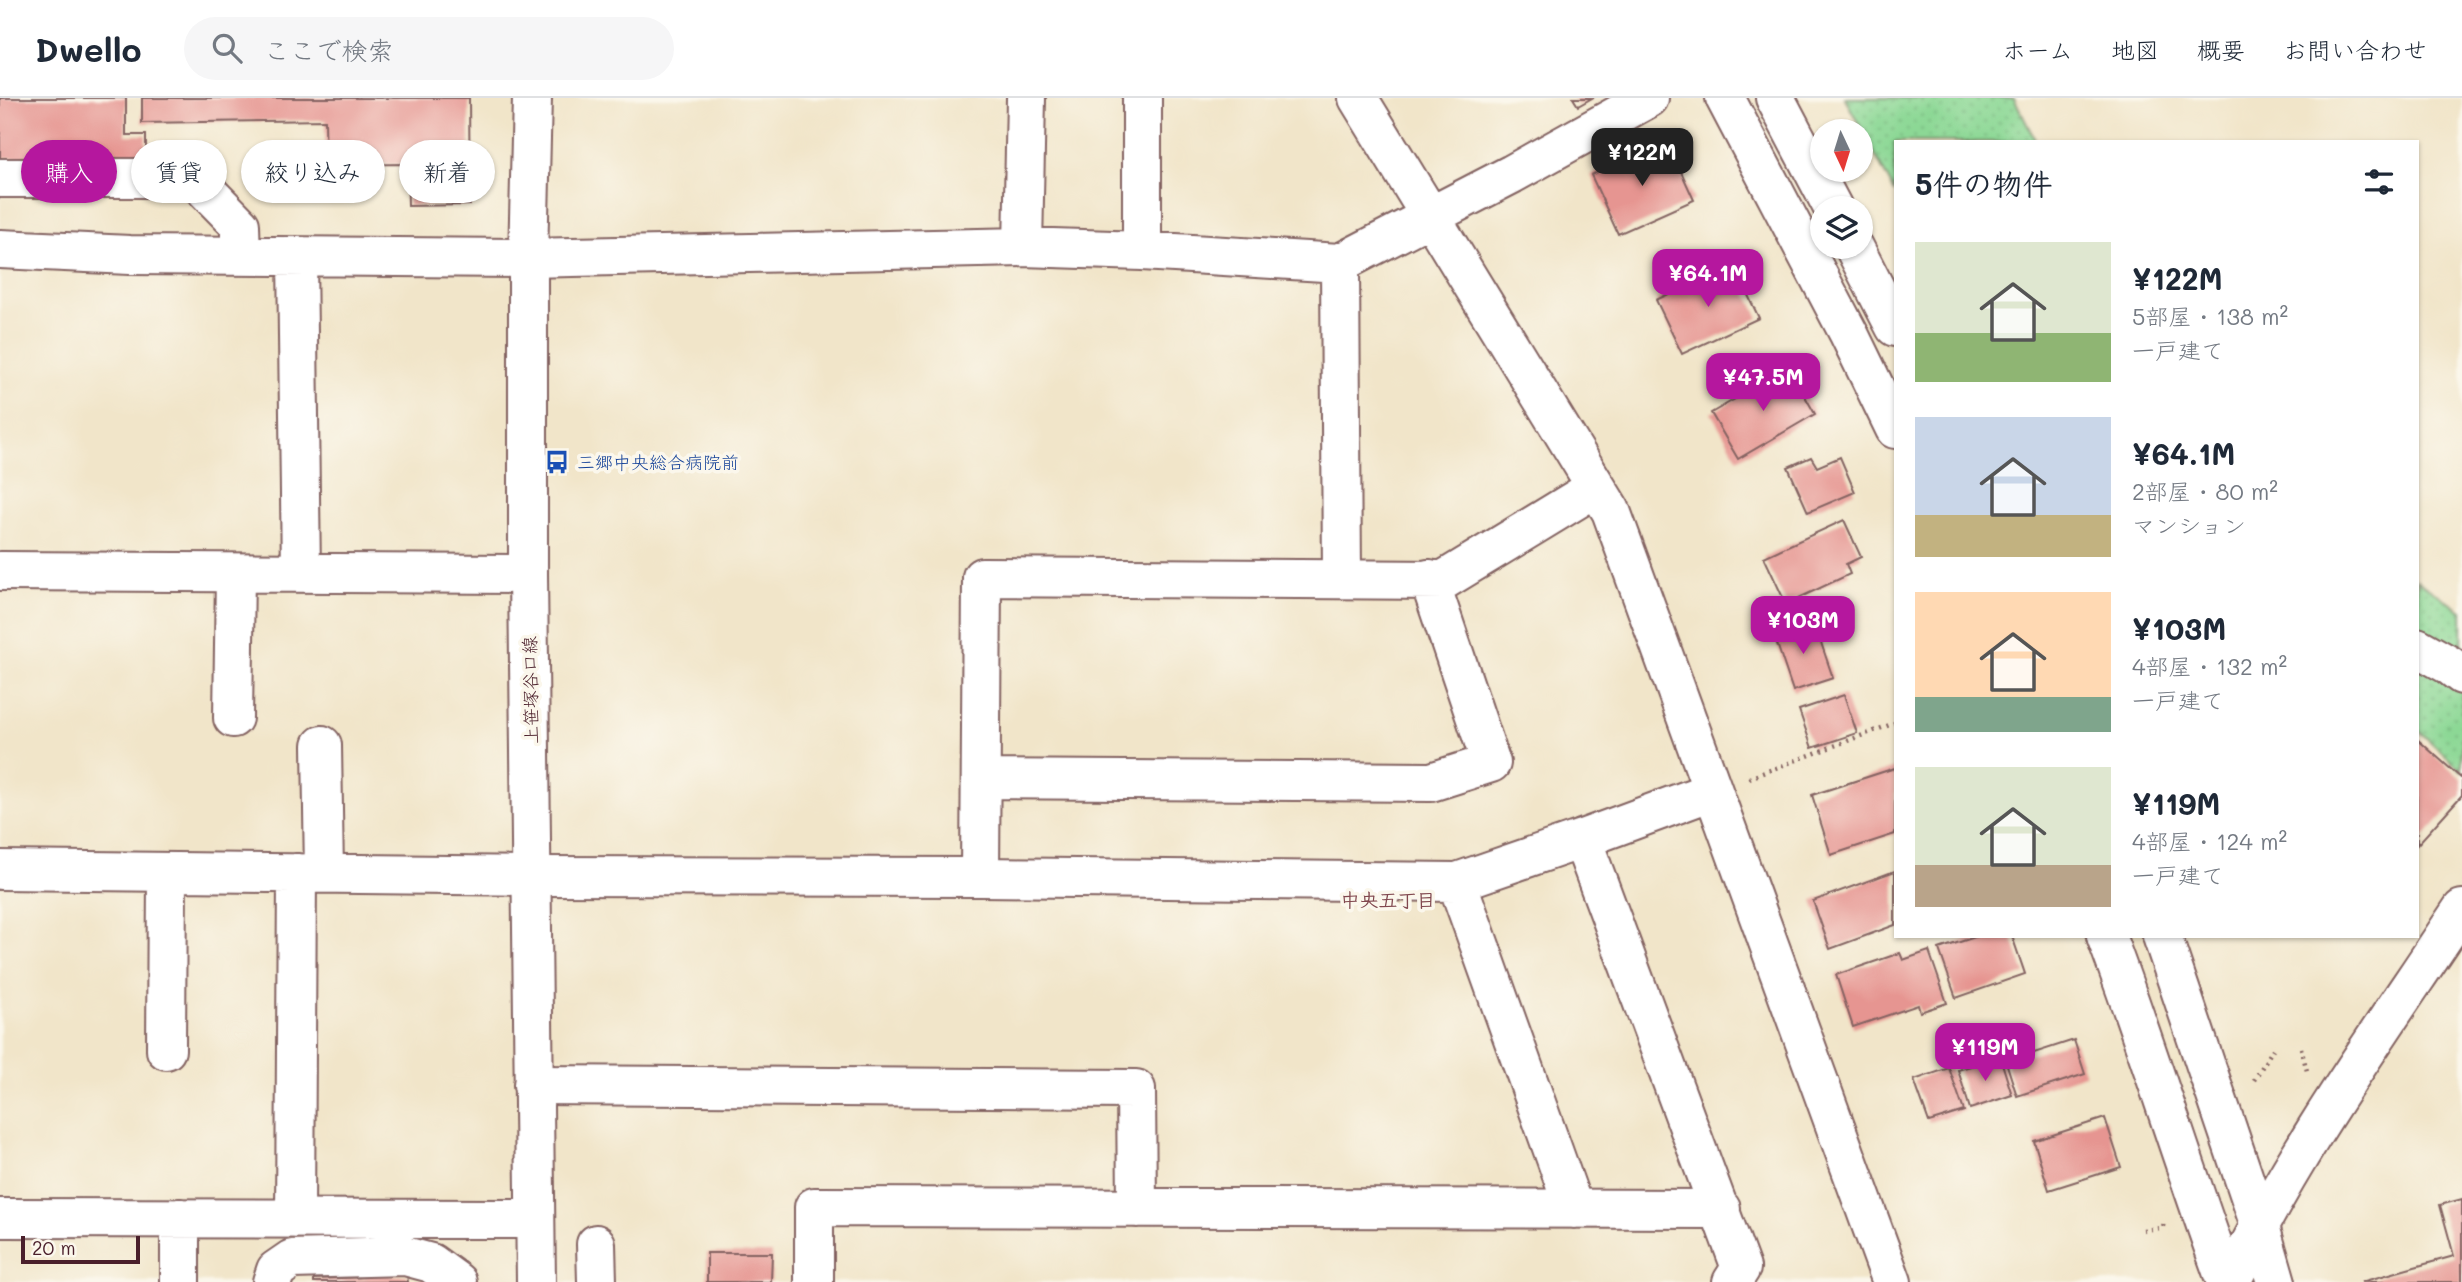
<!DOCTYPE html>
<html lang="ja">
<meta charset="utf-8">
<style>
body{margin:0;font-family:Mali,"Klee One",sans-serif;background:#f6f6f7;color:#1f2937;height:100vh;display:flex;flex-direction:column;font-size:26px;white-space:nowrap}
*{box-sizing:border-box;margin:0}
p{font-size:23px;color:#747a83}
.icon{flex:none;width:38px;height:38px;fill:none;stroke:currentColor;stroke-width:2;stroke-linecap:round;stroke-linejoin:round}
.map{position:relative;flex:1;overflow:hidden}
.sheet{position:absolute;left:1894px;top:42px;width:525px;height:798px;display:flex;flex-direction:column;background:#fff;border-radius:0px;box-shadow:0 2px 5px #0004}
.sheet>*{flex:none}
.banner{position:absolute;left:21px;top:42px;width:665px;height:63px;display:flex;gap:14px}
.needle{width:46px;rotate:176deg}
.buttons{position:absolute;left:1810px;top:21px;display:grid;gap:14px}
.buttons a{display:grid;place-items:center;width:63px;height:63px;border-radius:50%;background:#fff;box-shadow:0 2px 5px #0004;font-size:35px}
.scale{position:absolute;left:21px;bottom:18px;width:119px;box-sizing:border-box;padding-left:7px;border:4px solid #4a1f2b;border-top:0;font-size:19px;line-height:24px;white-space:nowrap;color:#4a1f2b;-webkit-text-stroke:5px #fbf7ec;paint-order:stroke}
.price{position:absolute;translate:-50% -60px;padding:0 16px;border-radius:14px;background:#b5179e;color:#fff;font-size:23px;line-height:46px;filter:drop-shadow(0 2px 4px #0008)}
.price::after{content:'';position:absolute;left:50%;top:42px;width:21px;height:16px;margin-left:-10px;background:inherit;clip-path:polygon(0 0,100% 0,50% 100%)}
.price.active{background:#222;color:#fff}
ul{padding:0;list-style:none}
li{display:flex;align-items:center;gap:21px;height:175px;padding:0 21px}
li span{display:grid;place-items:center;flex:none;width:196px;height:140px;border-radius:0px;color:#555}
li>.icon{margin-inline-start:auto}
span .icon{width:84px;height:84px;fill:#fffc;stroke-width:1}
li b{font-size:30px}
h2{display:flex;justify-content:space-between;align-items:center;height:84px;padding:0 21px;font-size:30px}
.chip{padding:0 24px;border-radius:32px;background:#fff;box-shadow:0 2px 5px #0004;font-size:24px;line-height:63px}
.chip.active{background:#b5179e;color:#fff}
header{display:flex;align-items:center;gap:42px;box-sizing:border-box;height:98px;padding:0 35px;background:#fff;border-bottom:2px solid #e0e1e3}
header strong{font-size:33px}
nav{display:flex;gap:38px;margin-inline-start:auto;font-size:24px}
.search{width:490px;height:63px;background:#f6f6f7;display:flex;align-items:center;gap:18px;box-sizing:border-box;padding:0 24px;border-radius:38px;color:#747a83;font-size:26px}
.map>svg:first-child{display:block}
.park{fill:url(#park-dots);stroke:#6b7c60;stroke-width:2}
.building{fill:#e69591}
.lines{fill:none;stroke-linecap:round;stroke-linejoin:round}
.minor-casing{stroke:#846462;stroke-width:42}
.major-casing{stroke:#846462;stroke-width:42}
.path{stroke:#846462;stroke-width:4.5;stroke-dasharray:2 5;stroke-linecap:butt}
.minor{stroke:#fff;stroke-width:38}
.major{stroke:#fff;stroke-width:38}
.labels{text-anchor:middle;dominant-baseline:central;stroke-width:7;stroke-linejoin:round;paint-order:stroke}
.transit-label{font-size:18px;fill:#164399;stroke:#fbf7ec;text-anchor:start}
.street-label{font-size:18px;fill:#4a1f2b;stroke:#fbf7ec}
.neighbourhood-label{font-size:19px;font-weight:bold;fill:#81484f;stroke:#fbf7ec}
</style>
<header>
<strong>Dwello</strong>
<div class="search"><svg class="icon" aria-label="search" viewBox="0 0 24 24"><circle cx="10" cy="10" r="6"/><path d="M15 15l6 6"/></svg>ここで検索</div>
<nav><a>ホーム</a><a>地図</a><a>概要</a><a>お問い合わせ</a></nav>
</header>
<div class="map">
<svg width="2462" height="1184" viewBox="0 0 2462 1184">
<defs>
<pattern id="park-dots" width="8" height="8" patternUnits="userSpaceOnUse" patternTransform="scale(1.75)"><rect width="8" height="8" fill="#8cd895"/><path d="M2 2h.1M6 6h.1" fill="none" stroke="#7ab981" stroke-width="1.8" stroke-linecap="round"/></pattern>
</defs>
<rect width="100%" height="100%" fill="#fbf7ec"/>
<filter id="ink" filterUnits="userSpaceOnUse"><feTurbulence type="fractalNoise" baseFrequency=".0143" numOctaves="2"/><feDisplacementMap in="SourceGraphic" scale="14" xChannelSelector="R" yChannelSelector="G"/><feConvolveMatrix kernelMatrix="1 2 1 2 8 2 1 2 1" color-interpolation-filters="sRGB"/></filter>
<filter id="wash" filterUnits="userSpaceOnUse"><feTurbulence type="fractalNoise" baseFrequency=".00686" numOctaves="4" result="noise"/><feDisplacementMap in="SourceGraphic" scale="28" xChannelSelector="R" yChannelSelector="G"/><feGaussianBlur stdDeviation="1.57" result="paint"/><feColorMatrix in="noise" values="0 0 0 0 0 0 0 0 0 0 0 0 0 0 0 0 0 1.4 0 .05"/><feComposite in="paint" operator="in"/></filter>
<g filter="url(#wash)">
<rect width="100%" height="100%" fill="#f1e5c9"/>
<path class="park" d="M 1845,0 L 2014,0 L 2036,44 L 1895,44 L 1895,95 Z
M 2417,482 L 2462,513 L 2462,673 L 2417,631 Z"/>
<g id="blocks">
<path class="building" d="M 0,0 L 126,0 L 126,37 L 146,37 L 146,60 L 0,60 Z
M 142,0 L 469,0 L 470,107 L 408,108 L 407,66 L 326,67 L 325,22 L 142,25 Z
M 1573,0 L 1592,0 L 1578,8 Z
M 1667,43 L 1694,102 L 1618,136 L 1591,77 Z
M 1733,166 L 1759,220 L 1682,256 L 1656,202 Z
M 1789,270 L 1815,316 L 1738,361 L 1711,315 Z
M 1811,359 L 1817,369 L 1840,359 L 1855,394 L 1808,414 L 1788,369 Z
M 1844,422 L 1861,459 L 1846,466 L 1850,476 L 1786,506 L 1764,459 Z
M 1814,524 L 1833,580 L 1793,593 L 1774,537 Z
M 1844,597 L 1857,635 L 1812,650 L 1799,612 Z
M 2417,641 L 2462,681 L 2462,697 L 2417,747 Z
M 1895,670 L 1895,736 L 1831,757 L 1812,697 Z
M 1895,773 L 1895,827 L 1830,851 L 1813,803 Z
M 1978,838 L 2012,838 L 2025,876 L 1956,900 L 1939,851 Z
M 1929,853 L 1947,905 L 1920,914 L 1918,907 L 1853,929 L 1836,877 L 1900,855 L 1903,862 Z
M 2074,942 L 2085,976 L 2017,998 L 2006,964 Z
M 2000,959 L 2012,997 L 1970,1011 L 1958,972 Z
M 1949,970 L 1964,1013 L 1929,1024 L 1914,982 Z
M 2105,1020 L 2121,1069 L 2049,1092 L 2034,1043 Z
M 2462,1101 L 2462,1184 L 2361,1184 L 2454,1158 L 2440,1107 Z
M 389,1147 L 390,1178 L 407,1177 L 408,1184 L 314,1184 L 314,1181 L 366,1179 L 365,1149 Z
M 707,1155 L 772,1155 L 771,1184 L 707,1184 Z"/>
</g>
</g>
<g filter="url(#ink)">
<use href="#blocks" fill-opacity="0" stroke="#846462" stroke-width="2"/>
<g class="lines">
<g class="minor-casing">
<path id="minor" d="M 1142,0 L 1142,153
M 1358,0 L 1611,413 L 1892,1184
M 1725,0 L 1849,236 L 1895,331
M 1775,0 L 1833,110
M 0,80 L 194,80 L 240,127 L 241,158
M 1023,149 L 1026,0
M 1854,149 L 1895,229
M 0,151 L 130,157 L 528,160 L 1023,149 L 1142,153 L 1340,165 L 1512,76 L 1649,0
M 297,158 L 301,475
M 1340,165 L 1342,481
M 0,473 L 528,476
M 2417,549 L 2449,567 L 2462,577
M 233,620 L 235,475
M 322,647 L 324,775
M 982,681 L 1431,684 L 1491,665 L 1429,481
M 1582,741 L 1712,693
M 0,772 L 532,778 L 980,779 L 1457,784 L 1582,741 L 1741,1170 L 1732,1184
M 980,779 L 982,479 L 1444,482 L 1595,390
M 1457,784 L 1574,1111
M 2106,838 C 2149,953 2184,1069 2226,1184
M 2162,838 L 2259,1125 L 2276,1184
M 166,952 L 167,774
M 533,987 L 1136,991 L 1137,1110
M 0,1120 L 534,1121
M 180,1120 L 180,1184
M 295,1121 L 297,775
M 596,1146 L 597,1184
M 272,1184 L 276,1172 L 292,1161 L 405,1158 L 431,1165 L 457,1184
M 814,1184 L 814,1109 L 1721,1111
M 2231,1184 C 2294,1052 2382,932 2462,811"/>
</g>
<g class="major-casing">
<path id="major" d="M 532,0 L 528,160 L 528,476 L 536,1184"/>
</g>
<path class="path" d="M 1749,680 L 1895,625
M 2301,950 L 2307,973
M 2254,982 L 2273,951
M 2143,1132 L 2162,1130 L 2164,1126"/>
<use href="#minor" class="minor"/>
<use href="#major" class="major"/>
</g>
</g>
<defs>
<g id="bus-bare" transform="scale(1.89)"><path d="M-5-6H5V4H4V6H2V4H-2V6H-4V4H-5ZM-3.5-4V0h7V-4ZM-3.5 1.2v1.5H-2V1.2ZM2 1.2v1.5H3.5V1.2Z" fill="#1a4fb4" stroke="#fbf7ec" stroke-width="2.5" paint-order="stroke"/></g>
</defs>
<g fill-rule="evenodd">
<use href="#bus-bare" x="557" y="364"/>
</g>
<g class="labels">
<g class="transit-label">
<text x="577" y="364">三郷中央総合病院前</text>
</g>
<g class="street-label">
<text transform="translate(530 592) rotate(-91)">上笹塚谷口線</text>
</g>
<g class="neighbourhood-label">
<text x="1388" y="801">中央五丁目</text>
</g>
</g>
</svg>
<div class="buttons">
<a><svg class="needle" viewBox="-14 -14 28 28"><path d="M0-13l5 13h-10z" fill="#e53935"/><path d="M0 13l5-13h-10z" fill="#747a83"/></svg></a>
<a><svg class="icon" aria-label="layers" viewBox="0 0 24 24"><path d="M12 4l9 5-9 5-9-5zM3 14l9 5 9-5"/></svg></a>
</div>
<div class="scale">20 m</div>
<b class="price active" style="left:1642px;top:90px">¥122M</b>
<b class="price" style="left:1708px;top:211px">¥64.1M</b>
<b class="price" style="left:1763px;top:315px">¥47.5M</b>
<b class="price" style="left:1803px;top:558px">¥103M</b>
<b class="price" style="left:1985px;top:985px">¥119M</b>
<div class="banner">
<a class="chip active">購入</a>
<a class="chip">賃貸</a>
<a class="chip">絞り込み</a>
<a class="chip">新着</a>
</div>
<section class="sheet">
<h2>5件の物件<svg class="icon" aria-label="filters" viewBox="0 0 24 24"><path d="M4 7h16M4 17h16"/><circle cx="9" cy="7" r="2"/><circle cx="15" cy="17" r="2"/></svg></h2>
<ul>
<li><span style="background:linear-gradient(#dfe7d0 65%,#8fb573 0)"><svg class="icon" aria-label="home" viewBox="0 0 24 24"><path d="M3 11l9-7 9 7M6 9v11h12V9"/></svg></span><div><b>¥122M</b><p>5部屋 · 138 m²</p><p>一戸建て</p></div></li>
<li><span style="background:linear-gradient(#c9d6e8 70%,#c2b280 0)"><svg class="icon" aria-label="home" viewBox="0 0 24 24"><path d="M3 11l9-7 9 7M6 9v11h12V9"/></svg></span><div><b>¥64.1M</b><p>2部屋 · 80 m²</p><p>マンション</p></div></li>
<li><span style="background:linear-gradient(#ffd9b3 75%,#7fa58c 0)"><svg class="icon" aria-label="home" viewBox="0 0 24 24"><path d="M3 11l9-7 9 7M6 9v11h12V9"/></svg></span><div><b>¥103M</b><p>4部屋 · 132 m²</p><p>一戸建て</p></div></li>
<li><span style="background:linear-gradient(#dfe7d0 70%,#b9a48a 0)"><svg class="icon" aria-label="home" viewBox="0 0 24 24"><path d="M3 11l9-7 9 7M6 9v11h12V9"/></svg></span><div><b>¥119M</b><p>4部屋 · 124 m²</p><p>一戸建て</p></div></li>
</ul>
</section>
</div>
